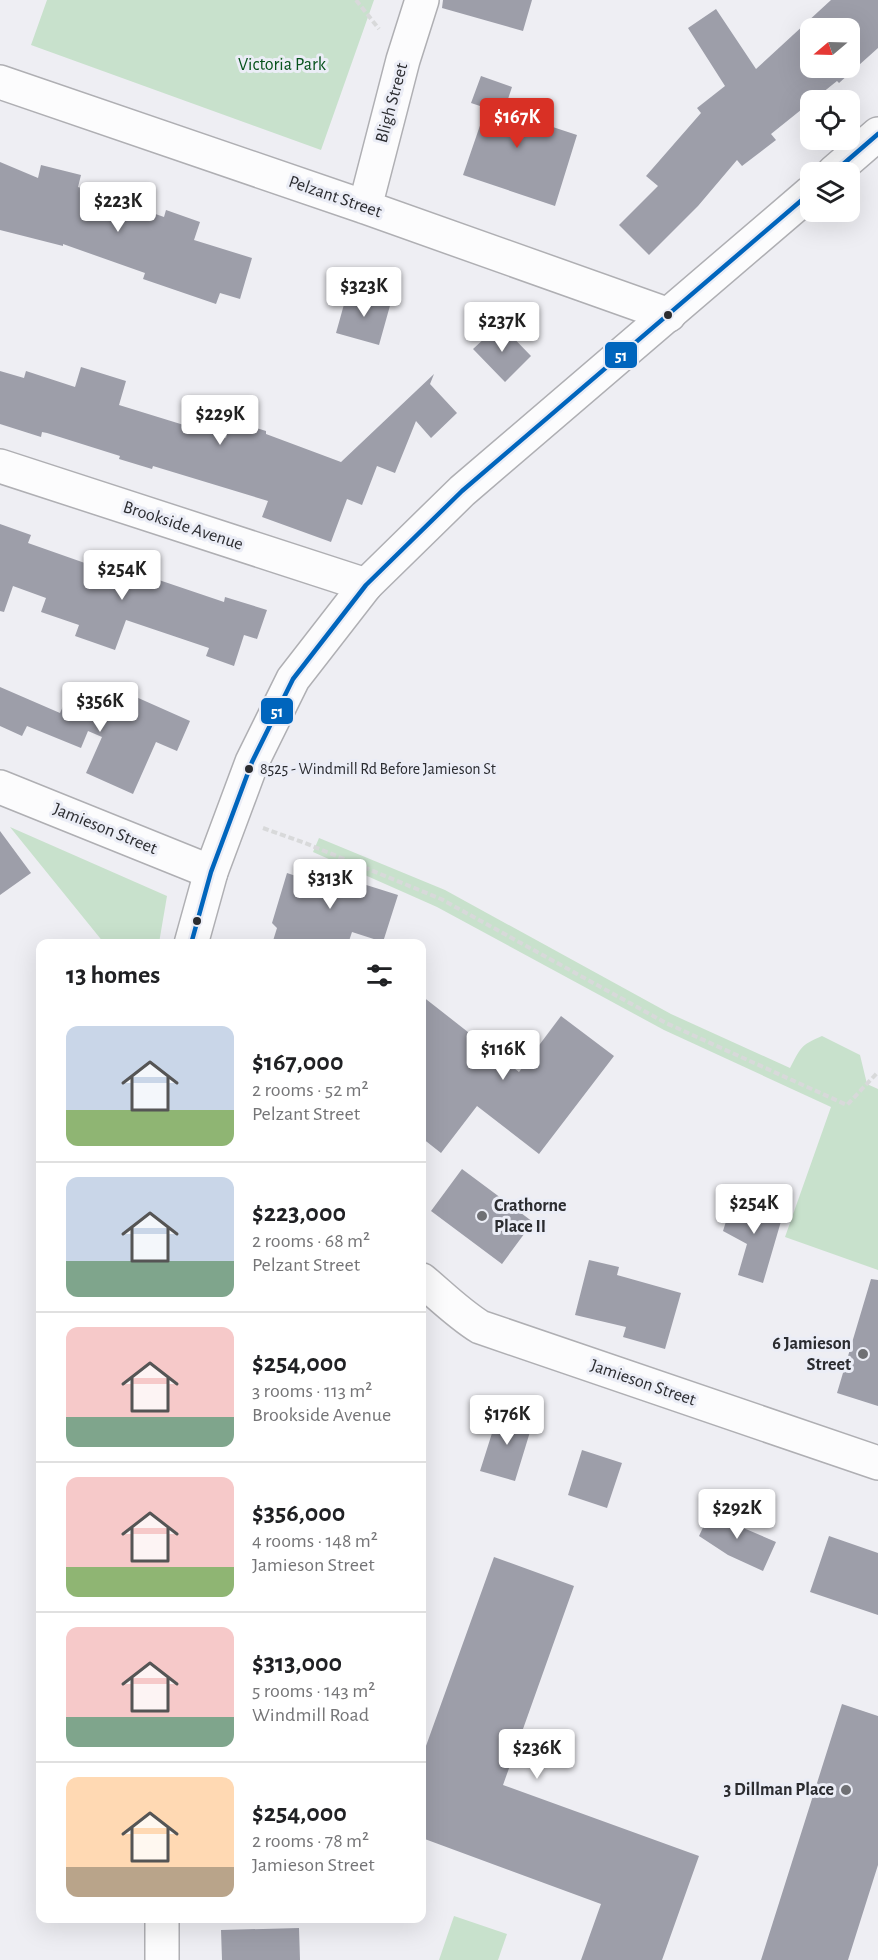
<!DOCTYPE html>
<meta charset="utf-8">
<style>
body{margin:0;font-family:"Alegreya Sans",sans-serif;background:#f6f6f6;color:#202124;height:100vh;display:flex;flex-direction:column;font-size:22px;white-space:nowrap}
*{box-sizing:border-box;margin:0}
p{font-size:20px;color:#757577}
.icon{flex:none;width:33px;height:33px;fill:none;stroke:currentColor;stroke-width:2;stroke-linecap:round;stroke-linejoin:round}
.map{position:relative;flex:1;overflow:hidden}
.drawer{position:absolute;left:36px;top:939px;width:390px;height:984px;display:flex;flex-direction:column;background:#fff;border-radius:12px;box-shadow:0 6px 24px #0002}
.drawer>*{flex:none}
.needle{width:39px;rotate:251deg}
.controls{position:absolute;left:800px;top:18px;display:grid;gap:12px}
.controls a{display:grid;place-items:center;width:60px;height:60px;border-radius:12px;background:#fff;box-shadow:0 6px 24px #0002;font-size:30px}
.price{position:absolute;translate:-50% -51px;padding:0 14px;border-radius:6px;background:#fff;color:#222;font-size:20px;line-height:39px;filter:drop-shadow(0 2px 3px #0008)}
.price::after{content:'';position:absolute;left:50%;top:36px;width:18px;height:14px;margin-left:-9px;background:inherit;clip-path:polygon(0 0,100% 0,50% 100%)}
.price.on{background:#d93025;color:#fff}
ul{padding:0;list-style:none}
li{display:flex;align-items:center;gap:18px;height:150px;padding:0 30px}
li+li{border-top:2px solid #e0e0e0}
li span{display:grid;place-items:center;flex:none;width:168px;height:120px;border-radius:12px;color:#555}
li>.icon{margin-inline-start:auto}
span .icon{width:72px;height:72px;fill:#fffc;stroke-width:1}
li b{font-size:26px}
h2{display:flex;justify-content:space-between;align-items:center;height:72px;padding:0 30px;font-size:26px}
.map>svg:first-child{display:block}
.green{fill:#c8e1cc}
.building{fill:#9d9ea9;fill-rule:evenodd}
.lines{fill:none;stroke-linecap:round;stroke-linejoin:round}
.street-casing{stroke:#afafb3;stroke-width:36}
.secondary-casing{stroke:#afafb3;stroke-width:36}
.path{stroke:#d8d9da;stroke-width:4;stroke-dasharray:6 3;stroke-linecap:butt}
.street{stroke:#fcfcfd;stroke-width:33}
.secondary{stroke:#fcfcfd;stroke-width:33}
.bus-1-casing{stroke:#ebedf6;stroke-width:9}
.bus-1{stroke:#0065bd;stroke-width:4.5}
.bus-dot{fill:#2b2c30;stroke:#ebedf6;stroke-width:2}
.poi-dot{fill:#6f7074;stroke:#ebedf6;stroke-width:2}
.labels{text-anchor:middle;dominant-baseline:central;stroke-width:6;stroke-linejoin:round;paint-order:stroke}
.bus-label{font-size:16px;fill:#2b2c30;stroke:#ebedf6;text-anchor:start}
.park-label{font-size:18px;fill:#06521c;stroke:#ebedf6}
.street-label{font-size:18px;fill:#2b2c30;stroke:#ebedf6}
.poi-label{font-size:18px;font-weight:bold;fill:#2b2c30;stroke:#ebedf6;text-anchor:end}
.line-badge{stroke:#ebedf6;stroke-width:2}
.badge-label{font-size:16px;text-anchor:middle;font-weight:bold;fill:#fff}
</style>
<div class="map">
<svg width="878" height="1960" viewBox="0 0 878 1960">
<rect width="100%" height="100%" fill="#eeeef3"/>
<path class="green" d="M 47,0 L 374,0 L 321,150 L 31,45 Z
M 10,827 L 167,896 L 159,943 L 104,943 Z
M 319,838 L 445,890 L 671,1014 L 790,1068 C 800,1049 800,1045 822,1036 L 860,1055 L 867,1084 L 878,1089 L 878,1270 L 785,1237 L 831,1107 L 664,1030 L 437,907 L 313,852 Z
M 454,1916 L 507,1934 L 498,1960 L 439,1960 Z"/>
<path class="building" d="M 443,0 L 532,0 L 523,31 L 442,8 Z
M 831,0 L 878,0 L 878,48 L 839,83 L 837,81 L 771,134 L 776,140 L 742,166 L 737,160 L 698,206 L 649,255 L 619,225 L 658,186 L 646,176 L 701,113 L 697,108 L 725,86 L 688,28 L 716,9 L 756,69 ZM 810,28 L 849,28 L 849,68 L 810,68 Z
M 481,76 L 512,87 L 504,111 L 577,135 L 555,206 L 463,175 L 486,108 L 471,103 Z
M 0,162 L 38,178 L 41,165 L 81,175 L 78,187 L 164,217 L 166,210 L 200,222 L 194,240 L 252,258 L 240,299 L 220,293 L 216,304 L 143,279 L 145,273 L 63,244 L 63,246 L 0,230 Z
M 348,290 L 391,302 L 379,345 L 336,333 Z
M 500,324 L 531,356 L 505,382 L 473,349 Z
M 81,367 L 126,381 L 119,405 L 226,438 L 231,420 L 266,431 L 266,434 L 341,462 L 434,374 L 430,384 L 457,413 L 431,438 L 416,421 L 395,473 L 377,466 L 362,505 L 347,499 L 331,542 L 262,517 L 268,501 L 153,466 L 152,469 L 119,459 L 120,456 L 47,433 L 42,432 L 41,437 L 0,424 L 0,371 L 24,378 L 26,371 L 75,387 Z
M 0,524 L 31,535 L 28,543 L 99,568 L 151,585 L 153,578 L 224,602 L 225,597 L 267,610 L 257,639 L 244,635 L 234,666 L 206,656 L 209,648 L 126,620 L 115,650 L 75,636 L 79,625 L 41,612 L 46,598 L 13,586 L 4,612 L 0,611 Z
M 0,687 L 60,713 L 69,693 L 127,719 L 136,697 L 190,721 L 177,751 L 156,742 L 133,794 L 86,773 L 102,737 L 88,731 L 81,748 L 27,726 L 22,736 L 0,726 Z
M 0,831 L 31,873 L 0,895 Z
M 303,865 L 398,895 L 383,942 L 352,932 L 348,944 L 272,944 L 277,928 L 272,923 L 287,873 L 299,877 Z
M 422,996 L 519,1072 L 561,1016 L 614,1056 L 539,1154 L 477,1106 L 441,1153 L 422,1138 Z
M 462,1169 L 533,1222 L 502,1264 L 431,1211 Z
M 734,1196 L 784,1211 L 763,1283 L 738,1275 L 747,1244 L 723,1231 Z
M 589,1260 L 619,1267 L 617,1275 L 681,1293 L 665,1349 L 623,1337 L 626,1327 L 575,1315 Z
M 871,1279 L 878,1280 L 878,1406 L 837,1393 Z
M 499,1411 L 533,1422 L 515,1481 L 480,1471 Z
M 582,1450 L 622,1463 L 607,1508 L 568,1495 Z
M 714,1504 L 741,1527 L 776,1542 L 763,1571 L 728,1555 L 699,1536 Z
M 829,1536 L 878,1553 L 878,1615 L 810,1592 Z
M 494,1557 L 574,1586 L 503,1785 L 699,1856 L 662,1960 L 581,1960 L 601,1904 L 422,1838 L 422,1757 Z
M 842,1704 L 878,1716 L 878,1865 L 848,1960 L 761,1960 Z
M 299,1928 L 300,1960 L 222,1960 L 221,1930 Z"/>
<g class="lines">
<g class="street-casing">
<path id="street" d="M 0,82 L 365,207 L 669,315
M 365,207 L 403,60 L 422,0
M 0,466 L 366,585
M 0,787 L 211,872
M 422,1280 C 441,1296 459,1314 480,1327 L 878,1463"/>
</g>
<g class="secondary-casing">
<path id="secondary" d="M 834,172 L 878,134
M 191,944 L 211,872 L 252,762 L 293,679 L 366,585 L 462,491 L 810,193
M 162,1960 L 162,1918"/>
</g>
<path class="path" d="M 356,0 L 379,29
M 263,828 L 305,843 L 441,899 L 666,1023 L 847,1105 L 878,1072"/>
<use href="#street" class="street"/>
<use href="#secondary" class="secondary"/>
<g class="bus-1-casing">
<path id="bus-1" d="M 834,172 L 878,134
M 191,944 L 211,872 L 252,762 L 293,679 L 366,585 L 462,491 L 810,193"/>
</g>
<use href="#bus-1" class="bus-1"/>
</g>
<g class="bus-dot">
<circle cx="668" cy="315" r="5"/>
<circle cx="249" cy="769" r="5"/>
<circle cx="197" cy="921" r="5"/>
</g>
<g class="poi-dot">
<circle cx="482" cy="1216" r="6"/>
<circle cx="863" cy="1354" r="6"/>
<circle cx="846" cy="1790" r="6"/>
</g>
<g class="labels">
<g class="bus-label">
<text x="260" y="769">8525 - Windmill Rd Before Jamieson St</text>
</g>
<g class="park-label">
<text x="282" y="65">Victoria Park</text>
</g>
<g class="street-label">
<text transform="translate(392 103) rotate(-75)">Bligh Street</text>
<text transform="translate(335 197) rotate(19)">Pelzant Street</text>
<text transform="translate(183 526) rotate(18)">Brookside Avenue</text>
<text transform="translate(105 829) rotate(22)">Jamieson Street</text>
<text transform="translate(643 1383) rotate(19)">Jamieson Street</text>
</g>
<g class="poi-label">
<text x="494" y="1206" text-anchor="start">Crathorne<tspan x="494" dy="21">Place II</tspan></text>
<text x="851" y="1344">6 Jamieson<tspan x="851" dy="21">Street</tspan></text>
<text x="834" y="1790">3 Dillman Place</text>
</g>
</g>
<g class="line-badge">
<rect x="604" y="341" width="34" height="28" rx="6" fill="#0065bd"/>
<rect x="260" y="697" width="34" height="28" rx="6" fill="#0065bd"/>
</g>
<g class="badge-label">
<text x="621" y="361">51</text>
<text x="277" y="717">51</text>
</g>
</svg>
<div class="controls">
<a><svg class="needle" viewBox="-14 -14 28 28"><path d="M0-13l5 13h-10z" fill="#e53935"/><path d="M0 13l5-13h-10z" fill="#757577"/></svg></a>
<a><svg class="icon" aria-label="locate" viewBox="0 0 24 24"><circle cx="12" cy="12" r="6"/><path d="M12 2v4M12 18v4M2 12h4M18 12h4"/></svg></a>
<a><svg class="icon" aria-label="layers" viewBox="0 0 24 24"><path d="M12 4l9 5-9 5-9-5zM3 14l9 5 9-5"/></svg></a>
</div>
<b class="price on" style="left:517px;top:149px">$167K</b>
<b class="price" style="left:118px;top:233px">$223K</b>
<b class="price" style="left:364px;top:318px">$323K</b>
<b class="price" style="left:502px;top:353px">$237K</b>
<b class="price" style="left:220px;top:446px">$229K</b>
<b class="price" style="left:122px;top:601px">$254K</b>
<b class="price" style="left:100px;top:733px">$356K</b>
<b class="price" style="left:330px;top:910px">$313K</b>
<b class="price" style="left:503px;top:1081px">$116K</b>
<b class="price" style="left:754px;top:1235px">$254K</b>
<b class="price" style="left:507px;top:1446px">$176K</b>
<b class="price" style="left:737px;top:1540px">$292K</b>
<b class="price" style="left:537px;top:1780px">$236K</b>
<section class="drawer">
<h2>13 homes<svg class="icon" aria-label="filters" viewBox="0 0 24 24"><path d="M4 7h16M4 17h16"/><circle cx="9" cy="7" r="2"/><circle cx="15" cy="17" r="2"/></svg></h2>
<ul>
<li><span style="background:linear-gradient(#c9d6e8 70%,#8fb573 0)"><svg class="icon" aria-label="home" viewBox="0 0 24 24"><path d="M3 11l9-7 9 7M6 9v11h12V9"/></svg></span><div><b>$167,000</b><p>2 rooms · 52 m²</p><p>Pelzant Street</p></div></li>
<li><span style="background:linear-gradient(#c9d6e8 70%,#7fa58c 0)"><svg class="icon" aria-label="home" viewBox="0 0 24 24"><path d="M3 11l9-7 9 7M6 9v11h12V9"/></svg></span><div><b>$223,000</b><p>2 rooms · 68 m²</p><p>Pelzant Street</p></div></li>
<li><span style="background:linear-gradient(#f6c9c9 75%,#7fa58c 0)"><svg class="icon" aria-label="home" viewBox="0 0 24 24"><path d="M3 11l9-7 9 7M6 9v11h12V9"/></svg></span><div><b>$254,000</b><p>3 rooms · 113 m²</p><p>Brookside Avenue</p></div></li>
<li><span style="background:linear-gradient(#f6c9c9 75%,#8fb573 0)"><svg class="icon" aria-label="home" viewBox="0 0 24 24"><path d="M3 11l9-7 9 7M6 9v11h12V9"/></svg></span><div><b>$356,000</b><p>4 rooms · 148 m²</p><p>Jamieson Street</p></div></li>
<li><span style="background:linear-gradient(#f6c9c9 75%,#7fa58c 0)"><svg class="icon" aria-label="home" viewBox="0 0 24 24"><path d="M3 11l9-7 9 7M6 9v11h12V9"/></svg></span><div><b>$313,000</b><p>5 rooms · 143 m²</p><p>Windmill Road</p></div></li>
<li><span style="background:linear-gradient(#ffd9b3 75%,#b9a48a 0)"><svg class="icon" aria-label="home" viewBox="0 0 24 24"><path d="M3 11l9-7 9 7M6 9v11h12V9"/></svg></span><div><b>$254,000</b><p>2 rooms · 78 m²</p><p>Jamieson Street</p></div></li>
</ul>
</section>
</div>
